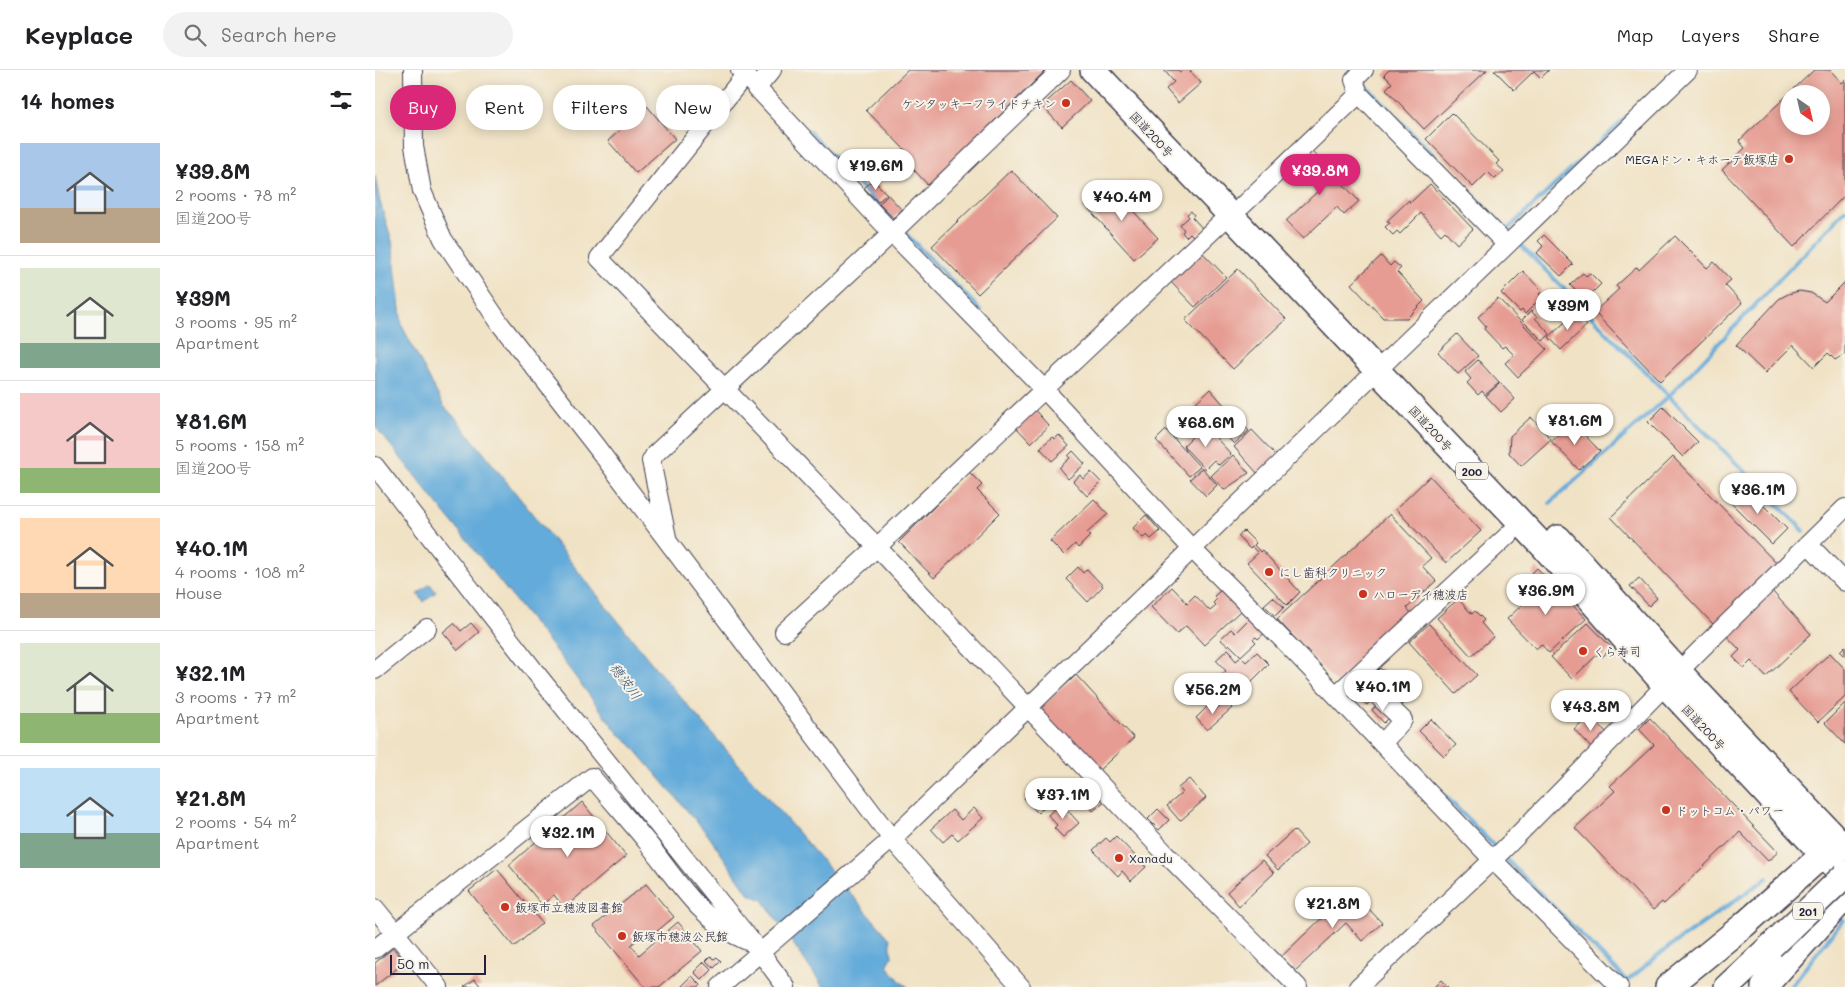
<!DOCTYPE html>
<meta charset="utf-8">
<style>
body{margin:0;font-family:Mali,"Klee One",sans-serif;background:#f2f2f2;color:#202124;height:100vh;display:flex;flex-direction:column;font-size:19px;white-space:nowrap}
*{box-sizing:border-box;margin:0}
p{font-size:16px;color:#757577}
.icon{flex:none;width:28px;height:28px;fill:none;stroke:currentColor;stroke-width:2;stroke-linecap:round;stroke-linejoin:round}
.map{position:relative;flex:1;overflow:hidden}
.drawer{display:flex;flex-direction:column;background:#fff;width:375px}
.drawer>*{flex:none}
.top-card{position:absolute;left:15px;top:15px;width:475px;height:45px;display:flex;gap:10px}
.needle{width:32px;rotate:146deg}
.controls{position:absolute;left:1405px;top:15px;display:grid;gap:10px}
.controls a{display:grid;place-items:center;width:50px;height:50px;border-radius:50%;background:#fff;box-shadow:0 2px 12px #0003;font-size:25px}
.scale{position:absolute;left:15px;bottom:12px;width:96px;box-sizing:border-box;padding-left:5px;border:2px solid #22223b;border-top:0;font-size:14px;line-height:18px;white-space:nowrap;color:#22223b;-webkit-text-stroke:4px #f7f3e8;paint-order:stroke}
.price{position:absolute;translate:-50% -42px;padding:0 11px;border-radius:18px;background:#fff;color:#222;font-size:16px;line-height:32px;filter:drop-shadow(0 1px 2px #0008)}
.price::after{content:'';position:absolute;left:50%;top:30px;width:15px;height:11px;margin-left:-8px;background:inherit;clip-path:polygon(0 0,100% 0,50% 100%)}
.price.active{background:#db2777;color:#fff}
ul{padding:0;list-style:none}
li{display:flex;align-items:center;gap:15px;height:125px;padding:0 20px}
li+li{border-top:1px solid #e0e0e0}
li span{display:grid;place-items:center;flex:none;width:140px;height:100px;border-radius:0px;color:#555}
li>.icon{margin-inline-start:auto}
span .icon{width:60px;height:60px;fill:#fffc;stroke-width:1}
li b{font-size:21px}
h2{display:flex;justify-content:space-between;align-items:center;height:60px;padding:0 20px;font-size:21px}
.tag{padding:0 18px;border-radius:22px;background:#fff;box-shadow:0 2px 12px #0003;font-size:18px;line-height:45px}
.tag.active{background:#db2777;color:#fff}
header{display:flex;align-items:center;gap:30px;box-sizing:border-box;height:70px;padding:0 25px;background:#fff;border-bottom:1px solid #e0e0e0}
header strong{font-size:24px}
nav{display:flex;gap:28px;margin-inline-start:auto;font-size:18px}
.search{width:350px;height:45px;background:#f2f2f2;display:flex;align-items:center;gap:12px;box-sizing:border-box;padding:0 18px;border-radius:28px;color:#757577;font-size:19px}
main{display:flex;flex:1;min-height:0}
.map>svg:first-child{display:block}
.water{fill:#63abda;stroke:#42668a}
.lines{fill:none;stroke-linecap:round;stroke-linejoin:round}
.stream{stroke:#63abda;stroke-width:4}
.building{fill:#e69c93;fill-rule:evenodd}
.minor-casing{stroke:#413f50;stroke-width:20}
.highway-casing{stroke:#413f50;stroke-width:28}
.minor{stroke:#fff;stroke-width:18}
.highway{stroke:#fff;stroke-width:25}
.highway-bridge-casing{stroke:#413f50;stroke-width:28;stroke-linecap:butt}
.highway-bridge{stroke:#fff;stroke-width:25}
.poi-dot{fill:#c8321e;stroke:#f7f3e8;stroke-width:2}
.labels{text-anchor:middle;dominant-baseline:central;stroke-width:4;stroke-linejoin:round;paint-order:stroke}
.shield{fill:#f7f3e8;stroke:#62616f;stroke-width:1}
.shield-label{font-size:11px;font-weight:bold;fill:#22223b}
.poi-label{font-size:12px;fill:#22223b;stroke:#f7f3e8;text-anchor:start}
.street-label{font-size:12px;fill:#22223b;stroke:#f7f3e8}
.water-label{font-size:14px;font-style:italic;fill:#3c597b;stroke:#f7f3e8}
</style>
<header>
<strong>Keyplace</strong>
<div class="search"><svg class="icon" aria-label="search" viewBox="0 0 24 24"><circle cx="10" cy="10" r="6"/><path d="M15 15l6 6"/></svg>Search here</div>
<nav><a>Map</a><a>Layers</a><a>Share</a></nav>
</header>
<main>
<section class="drawer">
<h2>14 homes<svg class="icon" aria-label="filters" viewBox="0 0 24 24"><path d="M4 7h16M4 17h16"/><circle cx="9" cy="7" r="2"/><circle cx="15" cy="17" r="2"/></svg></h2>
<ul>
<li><span style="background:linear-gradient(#a9c7e8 65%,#b9a48a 0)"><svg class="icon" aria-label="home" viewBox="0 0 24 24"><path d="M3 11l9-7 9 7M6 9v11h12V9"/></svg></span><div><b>¥39.8M</b><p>2 rooms · 78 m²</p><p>国道200号</p></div></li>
<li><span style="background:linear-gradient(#dfe7d0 75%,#7fa58c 0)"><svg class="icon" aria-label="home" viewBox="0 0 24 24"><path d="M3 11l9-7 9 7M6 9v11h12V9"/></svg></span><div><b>¥39M</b><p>3 rooms · 95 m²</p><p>Apartment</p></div></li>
<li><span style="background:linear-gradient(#f6c9c9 75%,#8fb573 0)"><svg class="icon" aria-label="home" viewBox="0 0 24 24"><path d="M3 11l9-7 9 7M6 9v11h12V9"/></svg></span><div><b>¥81.6M</b><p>5 rooms · 158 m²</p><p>国道200号</p></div></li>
<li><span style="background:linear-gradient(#ffd9b3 75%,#b9a48a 0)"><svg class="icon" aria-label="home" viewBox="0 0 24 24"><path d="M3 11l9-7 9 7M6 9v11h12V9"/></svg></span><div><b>¥40.1M</b><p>4 rooms · 108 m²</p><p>House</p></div></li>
<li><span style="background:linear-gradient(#dfe7d0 70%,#8fb573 0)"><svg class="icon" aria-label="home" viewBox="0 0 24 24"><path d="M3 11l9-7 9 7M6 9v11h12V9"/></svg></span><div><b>¥32.1M</b><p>3 rooms · 77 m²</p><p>Apartment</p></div></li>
<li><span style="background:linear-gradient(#bfe0f5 65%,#7fa58c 0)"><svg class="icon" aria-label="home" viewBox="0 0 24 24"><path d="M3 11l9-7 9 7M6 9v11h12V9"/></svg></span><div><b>¥21.8M</b><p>2 rooms · 54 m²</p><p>Apartment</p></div></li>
</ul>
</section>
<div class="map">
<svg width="1470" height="917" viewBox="0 0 1470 917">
<rect width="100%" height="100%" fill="#f7f3e8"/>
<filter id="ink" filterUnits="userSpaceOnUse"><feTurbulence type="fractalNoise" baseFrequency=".02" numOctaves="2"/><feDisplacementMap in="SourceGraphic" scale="10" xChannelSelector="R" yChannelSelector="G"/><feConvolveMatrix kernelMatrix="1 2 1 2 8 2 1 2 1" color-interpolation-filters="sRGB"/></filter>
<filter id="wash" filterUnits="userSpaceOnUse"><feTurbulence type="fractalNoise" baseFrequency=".0096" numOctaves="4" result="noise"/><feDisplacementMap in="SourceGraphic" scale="20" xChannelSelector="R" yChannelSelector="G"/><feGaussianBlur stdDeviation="1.12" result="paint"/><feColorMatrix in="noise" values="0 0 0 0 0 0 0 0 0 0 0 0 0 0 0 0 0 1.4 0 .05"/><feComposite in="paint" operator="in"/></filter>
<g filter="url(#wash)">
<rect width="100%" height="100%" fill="#f0e2c5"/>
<path class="water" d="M 0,106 L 5,132 L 17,171 L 27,256 L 68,335 L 83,351 L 283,601 L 515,869 L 517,887 L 512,896 L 526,912 L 533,917 L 448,917 L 388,830 L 374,824 L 333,765 L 253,671 L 243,663 L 183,584 L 0,356 Z
M 55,514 L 61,522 L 49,532 L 43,524 Z"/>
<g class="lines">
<path class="stream" d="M 989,14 L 1133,161
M 434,61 L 516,149
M 527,160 L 606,241
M 1132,160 L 1255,44
M 1146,175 L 1294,326 L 1175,433
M 781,427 L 811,459
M 1429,461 L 1294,326 L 1470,140
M 1028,683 L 1123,780
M 1129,787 L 1252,911
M 1251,912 L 1290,880 L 1392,808
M 1415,917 L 1468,850"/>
</g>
<g id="blocks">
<path class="building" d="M 533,0 L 671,0 L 577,93 L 581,98 L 554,116 L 526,86 L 531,81 L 491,40 Z
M 789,0 L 803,0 L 805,2 L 808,0 L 814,0 L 826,13 L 803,33 L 791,19 L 799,12 Z
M 1014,0 L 1112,0 L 1049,59 L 1011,19 L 1017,13 L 1009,5 Z
M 1119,0 L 1174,0 L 1166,8 L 1159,1 L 1139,20 Z
M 1439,0 L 1455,0 L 1467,13 L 1470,10 L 1470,125 L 1419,177 L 1347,100 L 1370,78 L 1364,71 ZM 1414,24 L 1446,24 L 1446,56 L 1414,56 Z
M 696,10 L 715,31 L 687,57 L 667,36 Z
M 272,36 L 300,69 L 261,103 L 233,71 Z
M 1077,43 L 1124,91 L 1121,94 L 1129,101 L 1120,109 L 1113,102 L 1098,117 L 1051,69 Z
M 936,80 L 984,131 L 969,145 L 962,137 L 928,169 L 911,151 L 943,121 L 920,96 Z
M 636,100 L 682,148 L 603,224 L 557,176 Z
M 498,110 L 512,124 L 503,132 L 489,118 Z
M 1055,114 L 1098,159 L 1082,174 L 1070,161 L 1066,165 L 1046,143 L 1025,164 L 1022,161 L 1018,165 L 1010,157 L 1015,153 L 1012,151 L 1034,130 L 1035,133 Z
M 730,117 L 734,122 L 738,119 L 783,168 L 759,189 L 710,135 Z
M 513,125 L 527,140 L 518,148 L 504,134 Z
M 816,141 L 819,145 L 817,147 L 828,159 L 819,167 L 815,163 L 811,167 L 807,162 L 809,160 L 805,155 L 814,147 L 812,144 Z
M 1169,165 L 1198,194 L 1186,206 L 1162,183 L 1168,176 L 1163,171 Z
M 1300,166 L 1332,198 L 1339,192 L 1356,210 L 1350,215 L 1367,233 L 1285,311 L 1219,242 L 1244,219 L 1241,216 L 1262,197 L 1264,200 Z
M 825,180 L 851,207 L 820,237 L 794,210 Z
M 1006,186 L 1015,196 L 1019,192 L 1026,198 L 1022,202 L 1049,231 L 1032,248 L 1008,248 L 976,214 Z
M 863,199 L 911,249 L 858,299 L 810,250 Z
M 1148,201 L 1167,221 L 1164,224 L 1167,227 L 1150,244 L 1147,240 L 1145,242 L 1126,223 Z
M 1208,203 L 1211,206 L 1215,203 L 1226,214 L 1210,230 L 1195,215 Z
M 1470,212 L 1470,284 L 1460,290 L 1453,283 L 1439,297 L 1418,275 L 1390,303 L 1361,275 L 1404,229 L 1413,224 L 1424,221 L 1436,223 L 1450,232 Z
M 1123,228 L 1172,279 L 1143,307 L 1130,293 L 1139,285 L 1130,276 L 1127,278 L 1109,259 L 1111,256 L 1103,247 Z
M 1156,241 L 1162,247 L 1160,248 L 1175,264 L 1168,271 L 1147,250 Z
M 1200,243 L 1212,255 L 1186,280 L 1174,267 Z
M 1082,264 L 1103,286 L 1083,304 L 1063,282 Z
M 1103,290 L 1124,313 L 1110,325 L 1107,321 L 1103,325 L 1092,313 L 1096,309 L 1090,302 Z
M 1125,313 L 1140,329 L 1126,342 L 1111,326 Z
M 835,319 L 850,336 L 833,351 L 818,335 Z
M 657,337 L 674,356 L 656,373 L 638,354 Z
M 852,337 L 874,361 L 859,374 L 837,351 Z
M 1288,337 L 1323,372 L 1308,387 L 1273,352 Z
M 1156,347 L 1176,369 L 1146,396 L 1134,383 L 1135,366 Z
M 1197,352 L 1225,381 L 1204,400 L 1176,371 Z
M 829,355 L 856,384 L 844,395 L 839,390 L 830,399 L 808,376 Z
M 791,360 L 825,397 L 814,406 L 781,370 Z
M 877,360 L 902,386 L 883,404 L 859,377 Z
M 684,365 L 694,376 L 677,391 L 665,378 L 677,367 L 680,369 Z
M 698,381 L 710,394 L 693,409 L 684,398 L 695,388 L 693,386 Z
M 858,385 L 874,403 L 849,420 L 836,406 Z
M 1298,387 L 1403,495 L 1338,554 L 1236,447 Z
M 827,398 L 842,415 L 831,426 L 815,409 Z
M 594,402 L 607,415 L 602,420 L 625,443 L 559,508 L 524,472 Z
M 716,402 L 726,412 L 712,426 L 698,411 L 705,405 L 708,409 Z
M 1055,406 L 1106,461 L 1071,493 L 1021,439 Z
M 1369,416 L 1412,459 L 1397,474 L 1354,431 Z
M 719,429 L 733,444 L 712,463 L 715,466 L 703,478 L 700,474 L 689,485 L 675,471 Z
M 1015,444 L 1056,488 L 1047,496 L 1061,511 L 1032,538 L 1036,543 L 961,613 L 902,549 Z
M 771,445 L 785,461 L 776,469 L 772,465 L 768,468 L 758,458 Z
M 869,461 L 881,473 L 879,475 L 885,482 L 887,480 L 925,522 L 912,535 L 872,493 L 883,483 L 877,477 L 875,479 L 863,466 Z
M 703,497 L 708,503 L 712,499 L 728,516 L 713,532 L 691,509 Z
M 1162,498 L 1211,549 L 1174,583 L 1166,574 L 1161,579 L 1132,549 L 1168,515 L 1157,503 Z
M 1264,508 L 1282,528 L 1274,536 L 1255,516 Z
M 851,516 L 865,531 L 861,536 L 865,541 L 829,575 L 811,556 L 802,564 L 776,537 L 797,517 L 812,533 L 820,525 L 835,541 L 841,536 L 838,533 L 842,529 L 839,526 Z
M 1396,520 L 1436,564 L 1391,607 L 1376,591 L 1369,598 L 1358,587 L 1365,580 L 1350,564 Z
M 898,527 L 909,537 L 900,546 L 889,535 Z
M 1083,529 L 1097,544 L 1100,541 L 1109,550 L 1106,553 L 1118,567 L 1096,586 L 1062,548 Z
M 878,545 L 893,560 L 883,569 L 881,567 L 878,569 L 881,572 L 866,586 L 854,574 L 853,576 L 845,569 L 856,559 L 860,563 Z
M 79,553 L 86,561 L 96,553 L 104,562 L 83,580 L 68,562 Z
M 1213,553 L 1237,578 L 1227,587 L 1224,583 L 1197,609 L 1176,587 Z
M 1054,554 L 1102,605 L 1081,624 L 1034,572 Z
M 1470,576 L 1470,586 L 1465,581 Z
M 853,579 L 858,584 L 856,585 L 861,591 L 866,587 L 871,592 L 882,582 L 894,594 L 864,624 L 846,605 L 851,601 L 841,590 Z
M 1455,583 L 1470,599 L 1470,627 L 1443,652 L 1414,622 Z
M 1005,598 L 1017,610 L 1008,619 L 996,607 Z
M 701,605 L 759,668 L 722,702 L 664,639 Z
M 988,614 L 1000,627 L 992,635 L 980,623 Z
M 1022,616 L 1034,628 L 1025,636 L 1013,624 Z
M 850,631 L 857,638 L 832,660 L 821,648 L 835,634 L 840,640 Z
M 1006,632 L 1018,644 L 1009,653 L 997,640 Z
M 1470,633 L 1470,674 L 1450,653 Z
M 1215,645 L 1233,664 L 1217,679 L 1199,659 Z
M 1275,648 L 1403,782 L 1393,791 L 1365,762 L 1289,834 L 1287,832 L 1278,840 L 1200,758 L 1240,721 L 1235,716 L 1279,675 L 1264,659 Z
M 1056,649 L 1081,675 L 1069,686 L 1044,661 Z
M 670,709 L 683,723 L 663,743 L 649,728 Z
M 814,709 L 831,728 L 805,751 L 792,736 L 807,723 L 803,718 Z
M 717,715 L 731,730 L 718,741 L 705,727 Z
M 207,732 L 251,786 L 189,838 L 179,825 L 167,835 L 134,795 Z
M 686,733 L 704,753 L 688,767 L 679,758 L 682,755 L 673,745 Z
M 599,738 L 608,748 L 583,770 L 577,764 L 568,772 L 556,759 L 577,740 L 586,750 Z
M 783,739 L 794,750 L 784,760 L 773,749 Z
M 919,760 L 932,774 L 903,800 L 890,786 Z
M 741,766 L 771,797 L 756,811 L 747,801 L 743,806 L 718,780 L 731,768 L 735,772 Z
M 887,790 L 899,803 L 864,836 L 852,822 Z
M 122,799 L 167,853 L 139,877 L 94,821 Z
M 271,814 L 299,847 L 274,868 L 270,863 L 256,875 L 264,885 L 303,852 L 327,881 L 284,917 L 270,917 L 219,856 Z
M 976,820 L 1007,853 L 987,871 L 971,853 L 920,901 L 906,887 Z
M 18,878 L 30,892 L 0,916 L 0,893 Z
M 336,886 L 339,889 L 342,887 L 346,891 L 339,898 L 331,891 Z
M 329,892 L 337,900 L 327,910 L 319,902 Z
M 317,906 L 326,915 L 323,917 L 306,917 Z
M 100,909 L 106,917 L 89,917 Z
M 1066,910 L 1073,917 L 1059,917 Z"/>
</g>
</g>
<g filter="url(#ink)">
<use href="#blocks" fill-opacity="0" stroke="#413f50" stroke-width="1"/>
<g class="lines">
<g class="minor-casing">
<path id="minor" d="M 38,0 L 39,76 L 47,121 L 68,169 L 126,255 L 220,375 L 517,769 L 646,917
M 365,0 L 517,163 L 669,319 L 818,480 L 911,573 L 1118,790 L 1244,917
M 989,0 L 979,10 L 984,24 L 1131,174
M 370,5 L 224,188 L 502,477 L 789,782 L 923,917
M 381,19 L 397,0
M 867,136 L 984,24
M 0,396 L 165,608 L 385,882 L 411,917
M 292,467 L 276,391 L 280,384 L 517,163 L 686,0
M 1433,474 L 1470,512
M 409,562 L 502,477 L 854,145
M 0,600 L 52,558
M 961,625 L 1146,453
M 1005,628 L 1028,650 L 1007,674
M 0,838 L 64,917
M 0,879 L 217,707 C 235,729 254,750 272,772 C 301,809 326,852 372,871
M 345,917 L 517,769 L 1313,0
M 983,917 L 1128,780 L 1324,581 L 1470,438"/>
</g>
<g class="highway-casing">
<path id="highway" d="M 718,0 L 1169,477 L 1291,616 L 1470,808
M 1183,468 L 1304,602 L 1470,778
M 1293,917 L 1369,855 L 1460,774
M 1352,917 L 1396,876
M 1389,917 L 1470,827"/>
</g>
<use href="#minor" class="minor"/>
<use href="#highway" class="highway"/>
<g class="highway-bridge-casing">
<path id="highway-bridge" d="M 1396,876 L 1470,805"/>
</g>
<use href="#highway-bridge" class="highway-bridge"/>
</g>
</g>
<g class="poi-dot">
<circle cx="691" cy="33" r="5"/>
<circle cx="1414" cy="89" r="5"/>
<circle cx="894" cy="502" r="5"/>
<circle cx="988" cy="524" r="5"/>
<circle cx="1208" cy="581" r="5"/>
<circle cx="1291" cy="740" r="5"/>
<circle cx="744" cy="788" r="5"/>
<circle cx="130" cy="837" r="5"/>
<circle cx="247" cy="866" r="5"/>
</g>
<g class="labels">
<g class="shield">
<rect x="1081" y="392.5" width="32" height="17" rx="4"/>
<rect x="1418" y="832.5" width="30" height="17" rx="4"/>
</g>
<g class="shield-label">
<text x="1097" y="401">200</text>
<text x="1433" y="841">201</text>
</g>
<g class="poi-label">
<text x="681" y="33" text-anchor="end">ケンタッキーフライドチキン</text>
<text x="1404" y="89" text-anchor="end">MEGAドン・キホーテ飯塚店</text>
<text x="904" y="502">にし歯科クリニック</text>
<text x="998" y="524">ハローデイ穂波店</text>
<text x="1218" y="581">くら寿司</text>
<text x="1301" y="740">ドットコム・パワー</text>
<text x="754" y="788">Xanadu</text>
<text x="140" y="837">飯塚市立穂波図書館</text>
<text x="257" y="866">飯塚市穂波公民館</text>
</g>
<g class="street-label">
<text transform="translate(777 64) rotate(47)">国道200号</text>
<text transform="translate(1056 358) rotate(47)">国道200号</text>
<text transform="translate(1329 657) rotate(47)">国道200号</text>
</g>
<g class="water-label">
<text transform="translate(251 611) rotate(53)">穂波川</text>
</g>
</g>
</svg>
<div class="controls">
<a><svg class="needle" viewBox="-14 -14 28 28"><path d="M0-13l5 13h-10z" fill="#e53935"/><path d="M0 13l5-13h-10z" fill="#757577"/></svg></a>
</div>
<div class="scale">50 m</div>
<b class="price" style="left:501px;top:121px">¥19.6M</b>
<b class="price active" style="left:945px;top:126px">¥39.8M</b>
<b class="price" style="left:747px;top:152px">¥40.4M</b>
<b class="price" style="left:1193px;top:261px">¥39M</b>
<b class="price" style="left:1200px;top:376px">¥81.6M</b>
<b class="price" style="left:831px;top:378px">¥68.6M</b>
<b class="price" style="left:1383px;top:445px">¥36.1M</b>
<b class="price" style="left:1171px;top:546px">¥36.9M</b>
<b class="price" style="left:1008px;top:642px">¥40.1M</b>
<b class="price" style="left:838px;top:645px">¥56.2M</b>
<b class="price" style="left:1216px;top:662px">¥43.8M</b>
<b class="price" style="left:688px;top:750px">¥37.1M</b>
<b class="price" style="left:193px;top:788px">¥32.1M</b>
<b class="price" style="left:958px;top:859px">¥21.8M</b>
<div class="top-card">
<a class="tag active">Buy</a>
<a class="tag">Rent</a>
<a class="tag">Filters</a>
<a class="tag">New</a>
</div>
</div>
</main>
